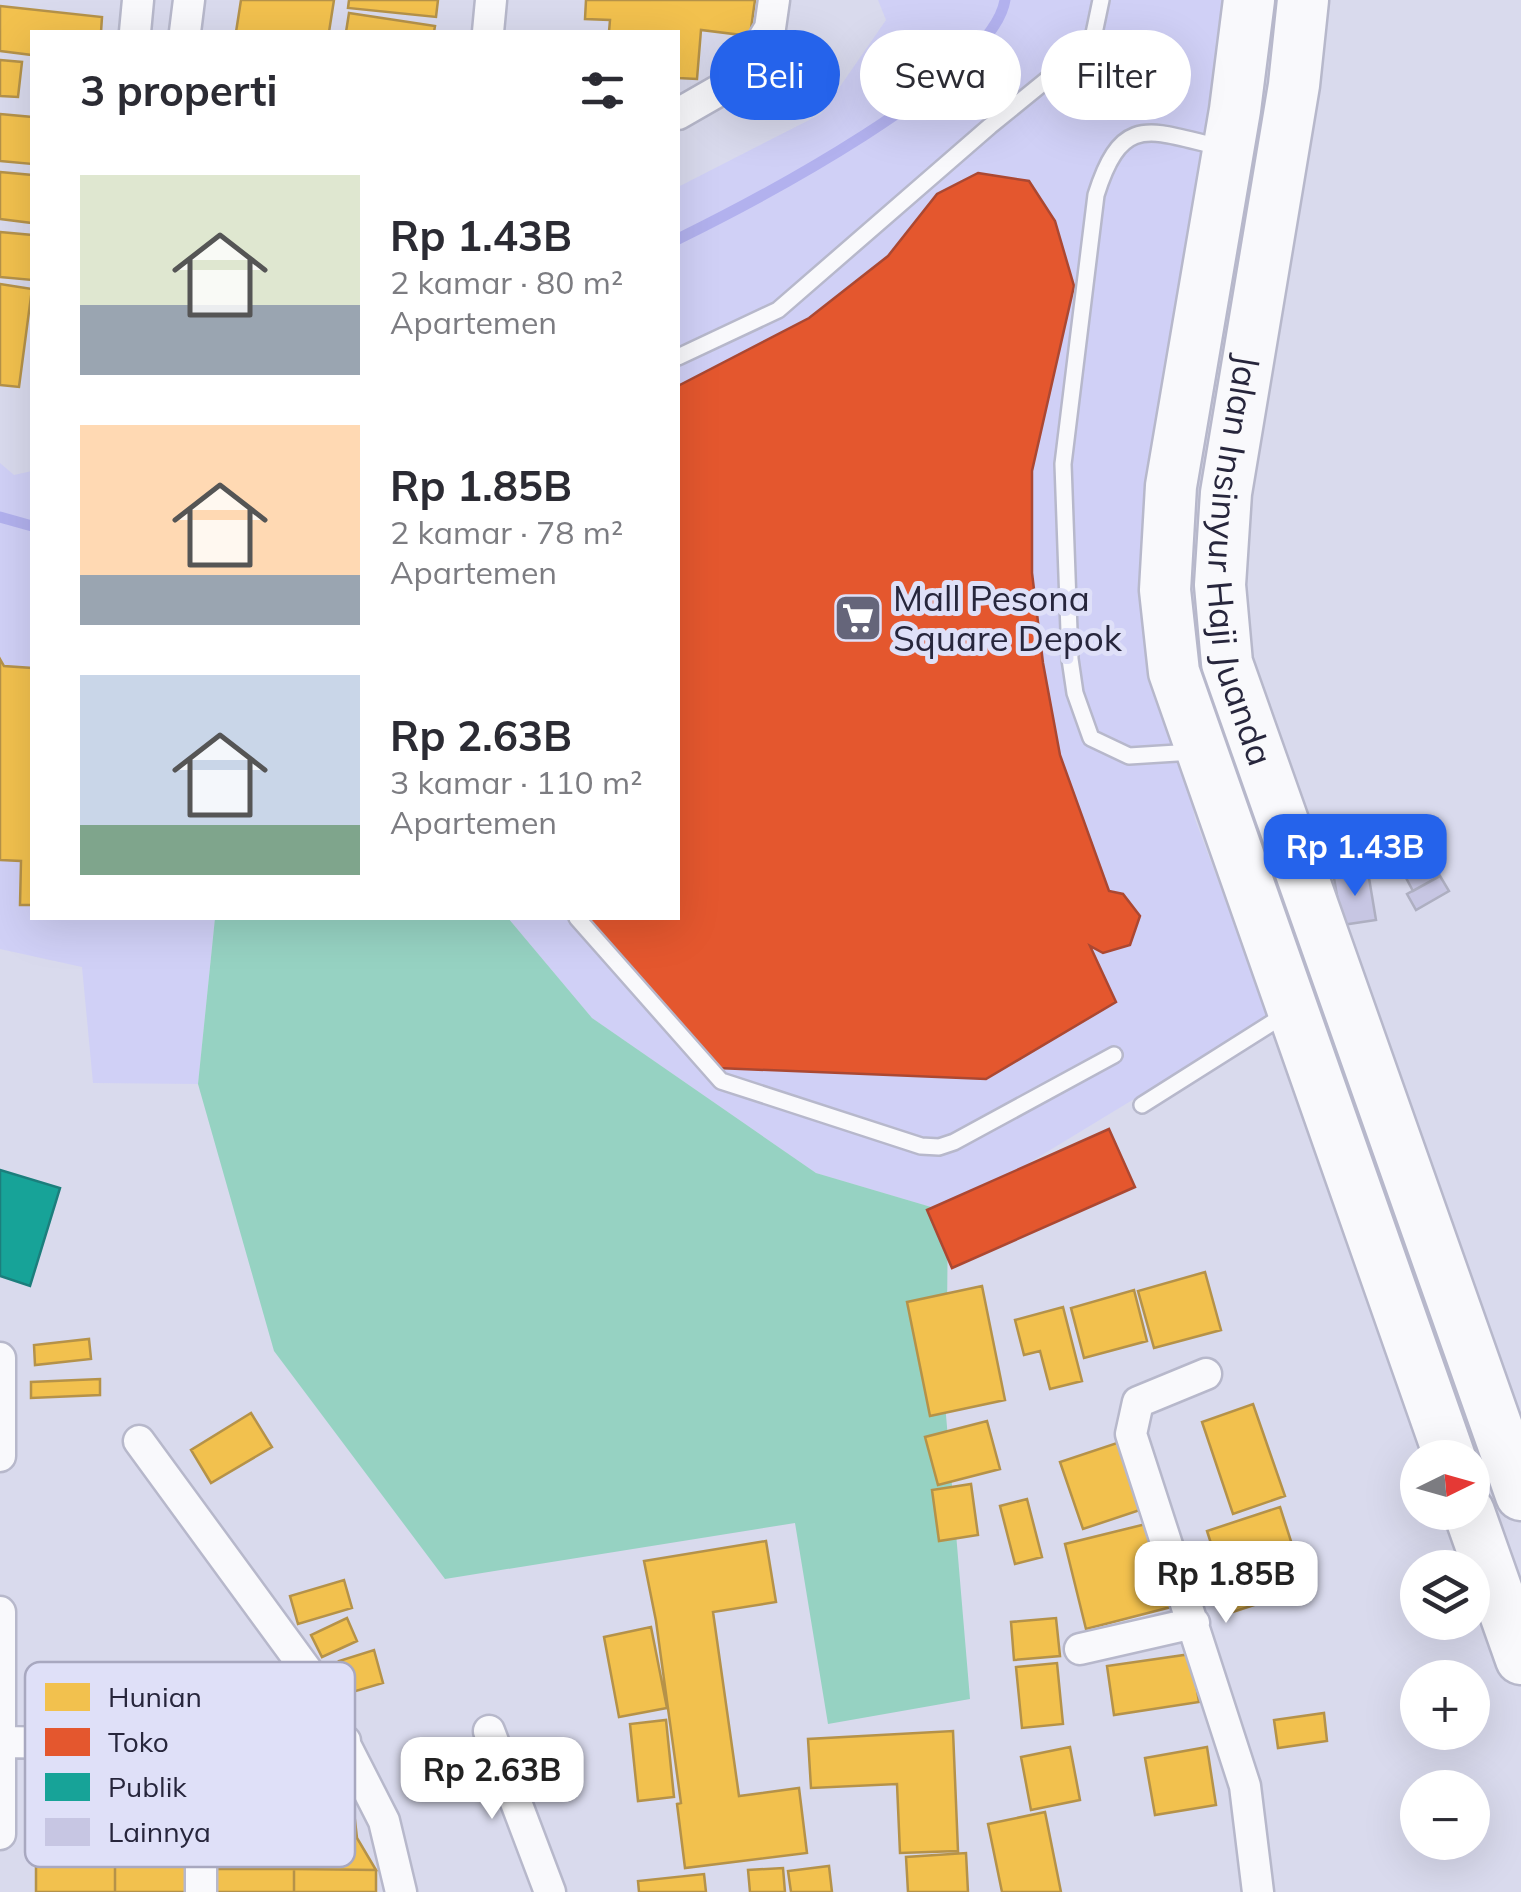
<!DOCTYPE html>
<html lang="id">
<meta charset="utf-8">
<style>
body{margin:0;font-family:Mulish,sans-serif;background:#f2f2f3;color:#2b2b33;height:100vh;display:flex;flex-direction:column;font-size:38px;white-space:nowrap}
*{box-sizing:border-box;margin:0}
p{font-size:32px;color:#7c7c81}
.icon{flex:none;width:55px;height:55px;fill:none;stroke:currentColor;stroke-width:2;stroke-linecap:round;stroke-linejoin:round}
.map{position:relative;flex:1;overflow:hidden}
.details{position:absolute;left:30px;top:30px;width:650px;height:890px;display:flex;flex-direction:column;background:#fff;border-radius:0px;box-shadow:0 10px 40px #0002}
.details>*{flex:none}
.guide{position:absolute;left:710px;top:30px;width:660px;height:90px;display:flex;gap:20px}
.needle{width:65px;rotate:85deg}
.buttons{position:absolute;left:1400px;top:1440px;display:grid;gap:20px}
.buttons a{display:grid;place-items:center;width:90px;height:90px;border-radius:50%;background:#fff;box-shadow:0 10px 40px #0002;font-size:50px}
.price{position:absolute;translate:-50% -85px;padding:0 22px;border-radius:20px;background:#fff;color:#222;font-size:32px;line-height:65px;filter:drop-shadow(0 2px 5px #0008)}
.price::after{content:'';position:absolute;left:50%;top:60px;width:30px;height:22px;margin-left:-15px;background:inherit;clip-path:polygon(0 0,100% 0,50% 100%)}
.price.current{background:#2563eb;color:#fff}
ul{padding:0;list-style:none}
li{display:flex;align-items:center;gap:30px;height:250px;padding:0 50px}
li span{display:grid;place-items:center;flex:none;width:280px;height:200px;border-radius:0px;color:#555}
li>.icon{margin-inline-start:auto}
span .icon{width:120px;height:120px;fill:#fffc;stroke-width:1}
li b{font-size:42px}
h2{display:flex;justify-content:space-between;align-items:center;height:120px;padding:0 50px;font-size:42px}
.chip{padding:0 35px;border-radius:45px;background:#fff;box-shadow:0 10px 40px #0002;font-size:35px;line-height:90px}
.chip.current{background:#2563eb;color:#fff}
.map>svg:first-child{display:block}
.built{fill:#d0d0f6}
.green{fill:#96d2c2}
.homes{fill:#f2c14e;stroke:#b59249;stroke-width:2.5}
.shops{fill:#e4572e;stroke:#ab4832;stroke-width:2.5}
.public{fill:#17a398;stroke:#1c7e7c;stroke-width:2.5}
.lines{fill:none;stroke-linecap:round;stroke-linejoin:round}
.stream{stroke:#b2b1ee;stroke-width:11}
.building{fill:#c7c6e3;stroke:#aeafc1;stroke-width:2.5}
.service-casing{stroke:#b7b8cb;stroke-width:20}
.minor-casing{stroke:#b7b8cb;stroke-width:35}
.trunk-casing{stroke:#b7b8cb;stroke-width:55}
.service{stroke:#f9f9fc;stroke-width:15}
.minor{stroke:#f9f9fc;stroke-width:30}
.trunk{stroke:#f9f9fc;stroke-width:50}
.labels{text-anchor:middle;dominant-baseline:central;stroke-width:10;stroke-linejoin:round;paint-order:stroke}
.street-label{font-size:35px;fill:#27263c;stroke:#dfe0f8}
.poi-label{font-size:35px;fill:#27263c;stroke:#dfe0f8;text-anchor:start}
.key{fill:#dfe0f8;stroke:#a8a8c0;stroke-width:2.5}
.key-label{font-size:28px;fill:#27263c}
</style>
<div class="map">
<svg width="1521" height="1892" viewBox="0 0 1521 1892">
<rect width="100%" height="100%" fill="#d9daed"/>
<path class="built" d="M 878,0 L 1232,0 L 1151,581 L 1195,819 L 1269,1017 L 948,1212 L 816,1173 L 592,1018 L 508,918 L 678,918 L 678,187 L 821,114 L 886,20 Z
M 0,463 L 14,475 L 32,471 L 32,918 L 215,918 L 198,1084 L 93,1083 L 82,967 L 0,949 Z"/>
<path class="green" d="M 215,918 L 508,918 L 592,1018 L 816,1173 L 948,1212 L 946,1415 L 970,1699 L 828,1724 L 795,1523 L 445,1579 L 274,1351 L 198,1084 Z"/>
<path class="homes" d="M 241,0 L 334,0 L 329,32 L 236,32 Z
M 349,0 L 438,0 L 436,17 L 348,8 Z
M 586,0 L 755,0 L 750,36 L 701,30 L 697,79 L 678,78 L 678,32 L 609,32 L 610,20 L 585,19 Z
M 0,6 L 102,17 L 101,32 L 32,32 L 32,55 L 0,51 Z
M 349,13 L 435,26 L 434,32 L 346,32 Z
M 0,60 L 22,62 L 18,97 L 0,96 Z
M 0,114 L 32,117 L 32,164 L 0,161 Z
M 0,172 L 32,175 L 32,223 L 0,219 Z
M 0,232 L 32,235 L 32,280 L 0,277 Z
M 0,284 L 32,289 L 19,387 L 0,385 Z
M 0,659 L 4,666 L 32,668 L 32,905 L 20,905 L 21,861 L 0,860 Z
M 1205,1272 L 1221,1330 L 1154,1348 L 1138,1291 Z
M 982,1286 L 1005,1400 L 930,1416 L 907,1302 Z
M 1134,1290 L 1147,1341 L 1084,1358 L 1071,1308 Z
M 1063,1307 L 1082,1381 L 1050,1389 L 1040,1351 L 1024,1355 L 1015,1320 Z
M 89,1339 L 91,1359 L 35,1365 L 34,1345 Z
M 100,1379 L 100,1395 L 31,1398 L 31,1382 Z
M 1253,1404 L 1285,1496 L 1233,1514 L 1202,1422 Z
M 251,1413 L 272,1447 L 211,1483 L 191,1450 Z
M 987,1421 L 1000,1469 L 938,1485 L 925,1437 Z
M 1120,1442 L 1143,1509 L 1083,1529 L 1060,1462 Z
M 971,1484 L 978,1535 L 939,1541 L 932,1490 Z
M 1027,1499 L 1042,1557 L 1015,1564 L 1000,1506 Z
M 1280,1507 L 1306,1588 L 1233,1612 L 1207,1531 Z
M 1150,1523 L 1171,1607 L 1086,1629 L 1065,1544 Z
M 766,1541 L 776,1602 L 713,1612 L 739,1796 L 799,1788 L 807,1853 L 685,1868 L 677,1804 L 681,1803 L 656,1621 L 644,1561 Z
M 344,1580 L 352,1608 L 298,1624 L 290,1596 Z
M 347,1618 L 357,1641 L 322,1657 L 311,1635 Z
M 1056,1618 L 1060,1656 L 1014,1660 L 1011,1622 Z
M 651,1627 L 667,1708 L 619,1717 L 604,1637 Z
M 374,1650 L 383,1683 L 349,1693 L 339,1661 Z
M 1191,1654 L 1199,1702 L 1114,1715 L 1107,1666 Z
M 1057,1663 L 1063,1724 L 1022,1728 L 1016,1667 Z
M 1324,1713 L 1327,1741 L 1278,1748 L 1274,1720 Z
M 666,1720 L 674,1797 L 638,1801 L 630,1724 Z
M 953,1731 L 958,1851 L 900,1853 L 897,1784 L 811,1788 L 808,1739 Z
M 1070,1747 L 1080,1800 L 1031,1810 L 1021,1757 Z
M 1207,1747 L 1216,1805 L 1155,1815 L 1145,1758 Z
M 353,1803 L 357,1838 L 294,1840 L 294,1805 Z
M 1045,1812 L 1061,1892 L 1002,1892 L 988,1824 Z
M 357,1838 L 376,1870 L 294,1869 L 294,1840 Z
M 216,1839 L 294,1840 L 294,1869 L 215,1869 Z
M 966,1853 L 968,1892 L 908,1892 L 906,1857 Z
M 36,1862 L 115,1862 L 115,1892 L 36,1892 Z
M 115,1862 L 197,1863 L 196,1892 L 115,1892 Z
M 829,1866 L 832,1892 L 791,1892 L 788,1871 Z
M 783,1868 L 785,1892 L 750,1892 L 748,1870 Z
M 215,1869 L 294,1869 L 294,1892 L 215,1892 Z
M 294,1869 L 376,1870 L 376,1892 L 294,1892 Z
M 704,1874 L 706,1892 L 639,1892 L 638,1881 Z"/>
<path class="shops" d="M 978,173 L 1029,181 L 1055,221 L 1074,286 L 1032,471 L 1032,573 L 1043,663 L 1060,755 L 1109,891 L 1123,894 L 1140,916 L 1130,945 L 1103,953 L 1090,946 L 1116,1002 L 986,1079 L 718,1068 L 588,918 L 678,918 L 678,386 L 809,318 L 888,256 L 937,194 Z
M 1109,1129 L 1135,1187 L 952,1268 L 927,1210 Z"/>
<path class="public" d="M 0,1170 L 60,1188 L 30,1286 L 0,1276 Z"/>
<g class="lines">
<path class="stream" d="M 678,239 C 749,204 993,78 1005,0
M 0,517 L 32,526"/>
</g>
<path class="building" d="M 1368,844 L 1369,864 L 1332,867 L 1330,847 Z
M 1431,861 L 1440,876 L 1413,891 L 1405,876 Z
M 1368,872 L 1376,920 L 1342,925 L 1334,878 Z
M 1440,876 L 1449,891 L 1416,910 L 1407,894 Z"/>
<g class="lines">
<g class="service-casing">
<path id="service" d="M 678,357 L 778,310 L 990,126 L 1092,43 L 1101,0
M 1193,752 L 1129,756 L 1091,738 L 1075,693 L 1070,659 L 1063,464 L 1096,195 C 1122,112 1150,131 1220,147
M 577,918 L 721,1081 L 921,1146 L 939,1147 L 954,1142 L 1114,1055
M 1142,1105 L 1286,1014"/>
</g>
<g class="minor-casing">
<path id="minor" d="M 135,32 L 138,0
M 185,32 L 189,0
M 488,32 L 491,0
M 678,114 L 739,79 L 770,28 L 774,0
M 0,1358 L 0,1456
M 1206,1374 L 1138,1402 L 1131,1434 L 1245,1786 L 1258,1892
M 139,1441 L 308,1672 L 384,1821 L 401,1892
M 0,1612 L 0,1834
M 1080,1649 L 1194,1623
M 489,1731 L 550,1892
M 0,1742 L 201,1745 L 345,1741
M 201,1892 L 201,1745"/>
</g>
<g class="trunk-casing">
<g id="trunk">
<path d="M 1249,0 L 1235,110 L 1171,486 L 1165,590 L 1174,672 L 1450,1458"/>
<path id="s1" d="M 1303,0 L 1294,85 L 1226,493 L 1220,585 L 1227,663 L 1521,1495"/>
<path d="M 1469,1512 L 1521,1659"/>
</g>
</g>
<use href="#service" class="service"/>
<use href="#minor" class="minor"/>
<use href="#trunk" class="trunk"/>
</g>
<defs>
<g id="supermarket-square" transform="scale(2.5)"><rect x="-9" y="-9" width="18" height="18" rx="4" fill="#65657a" stroke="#dfe0f8"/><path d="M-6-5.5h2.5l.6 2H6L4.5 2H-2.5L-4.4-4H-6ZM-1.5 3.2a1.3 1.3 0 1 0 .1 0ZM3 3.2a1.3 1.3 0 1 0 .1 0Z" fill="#fff"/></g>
</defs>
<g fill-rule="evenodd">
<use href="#supermarket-square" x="858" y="618"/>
</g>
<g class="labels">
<g class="street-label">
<text stroke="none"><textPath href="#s1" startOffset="568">Jalan Insinyur Haji Juanda</textPath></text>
</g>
<g class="poi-label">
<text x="893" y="598">Mall Pesona<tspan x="893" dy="40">Square Depok</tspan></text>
</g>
</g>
<rect x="25" y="1662" width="330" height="205" rx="15" class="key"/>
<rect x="45" y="1683" width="45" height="28" fill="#f2c14e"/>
<rect x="45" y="1728" width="45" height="28" fill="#e4572e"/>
<rect x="45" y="1773" width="45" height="28" fill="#17a398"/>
<rect x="45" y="1818" width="45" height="28" fill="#c7c6e3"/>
<g class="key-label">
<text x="108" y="1707">Hunian</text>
<text x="108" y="1752">Toko</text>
<text x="108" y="1797">Publik</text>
<text x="108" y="1842">Lainnya</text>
</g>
</svg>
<div class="buttons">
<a><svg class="needle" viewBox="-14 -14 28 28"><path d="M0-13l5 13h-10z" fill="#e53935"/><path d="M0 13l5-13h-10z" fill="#7c7c81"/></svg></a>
<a><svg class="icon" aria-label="layers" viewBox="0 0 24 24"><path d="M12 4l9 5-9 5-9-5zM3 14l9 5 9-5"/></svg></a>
<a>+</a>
<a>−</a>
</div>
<b class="price current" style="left:1355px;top:899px">Rp 1.43B</b>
<b class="price" style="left:1226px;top:1626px">Rp 1.85B</b>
<b class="price" style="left:492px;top:1822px">Rp 2.63B</b>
<div class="guide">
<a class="chip current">Beli</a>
<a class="chip">Sewa</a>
<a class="chip">Filter</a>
</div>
<section class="details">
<h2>3 properti<svg class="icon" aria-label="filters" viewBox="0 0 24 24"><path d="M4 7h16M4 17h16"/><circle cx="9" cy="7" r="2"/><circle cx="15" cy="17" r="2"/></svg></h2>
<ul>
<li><span style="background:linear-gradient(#dfe7d0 65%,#9aa5b1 0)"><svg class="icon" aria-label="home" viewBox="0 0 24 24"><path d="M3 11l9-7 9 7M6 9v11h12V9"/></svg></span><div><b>Rp 1.43B</b><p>2 kamar · 80 m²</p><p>Apartemen</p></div></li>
<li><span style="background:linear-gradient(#ffd9b3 75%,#9aa5b1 0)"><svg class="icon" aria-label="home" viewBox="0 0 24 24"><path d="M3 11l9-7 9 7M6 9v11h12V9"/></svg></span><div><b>Rp 1.85B</b><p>2 kamar · 78 m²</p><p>Apartemen</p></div></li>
<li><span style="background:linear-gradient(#c9d6e8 75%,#7fa58c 0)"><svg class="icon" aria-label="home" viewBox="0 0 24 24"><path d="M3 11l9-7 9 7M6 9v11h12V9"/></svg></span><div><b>Rp 2.63B</b><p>3 kamar · 110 m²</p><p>Apartemen</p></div></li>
</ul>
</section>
</div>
